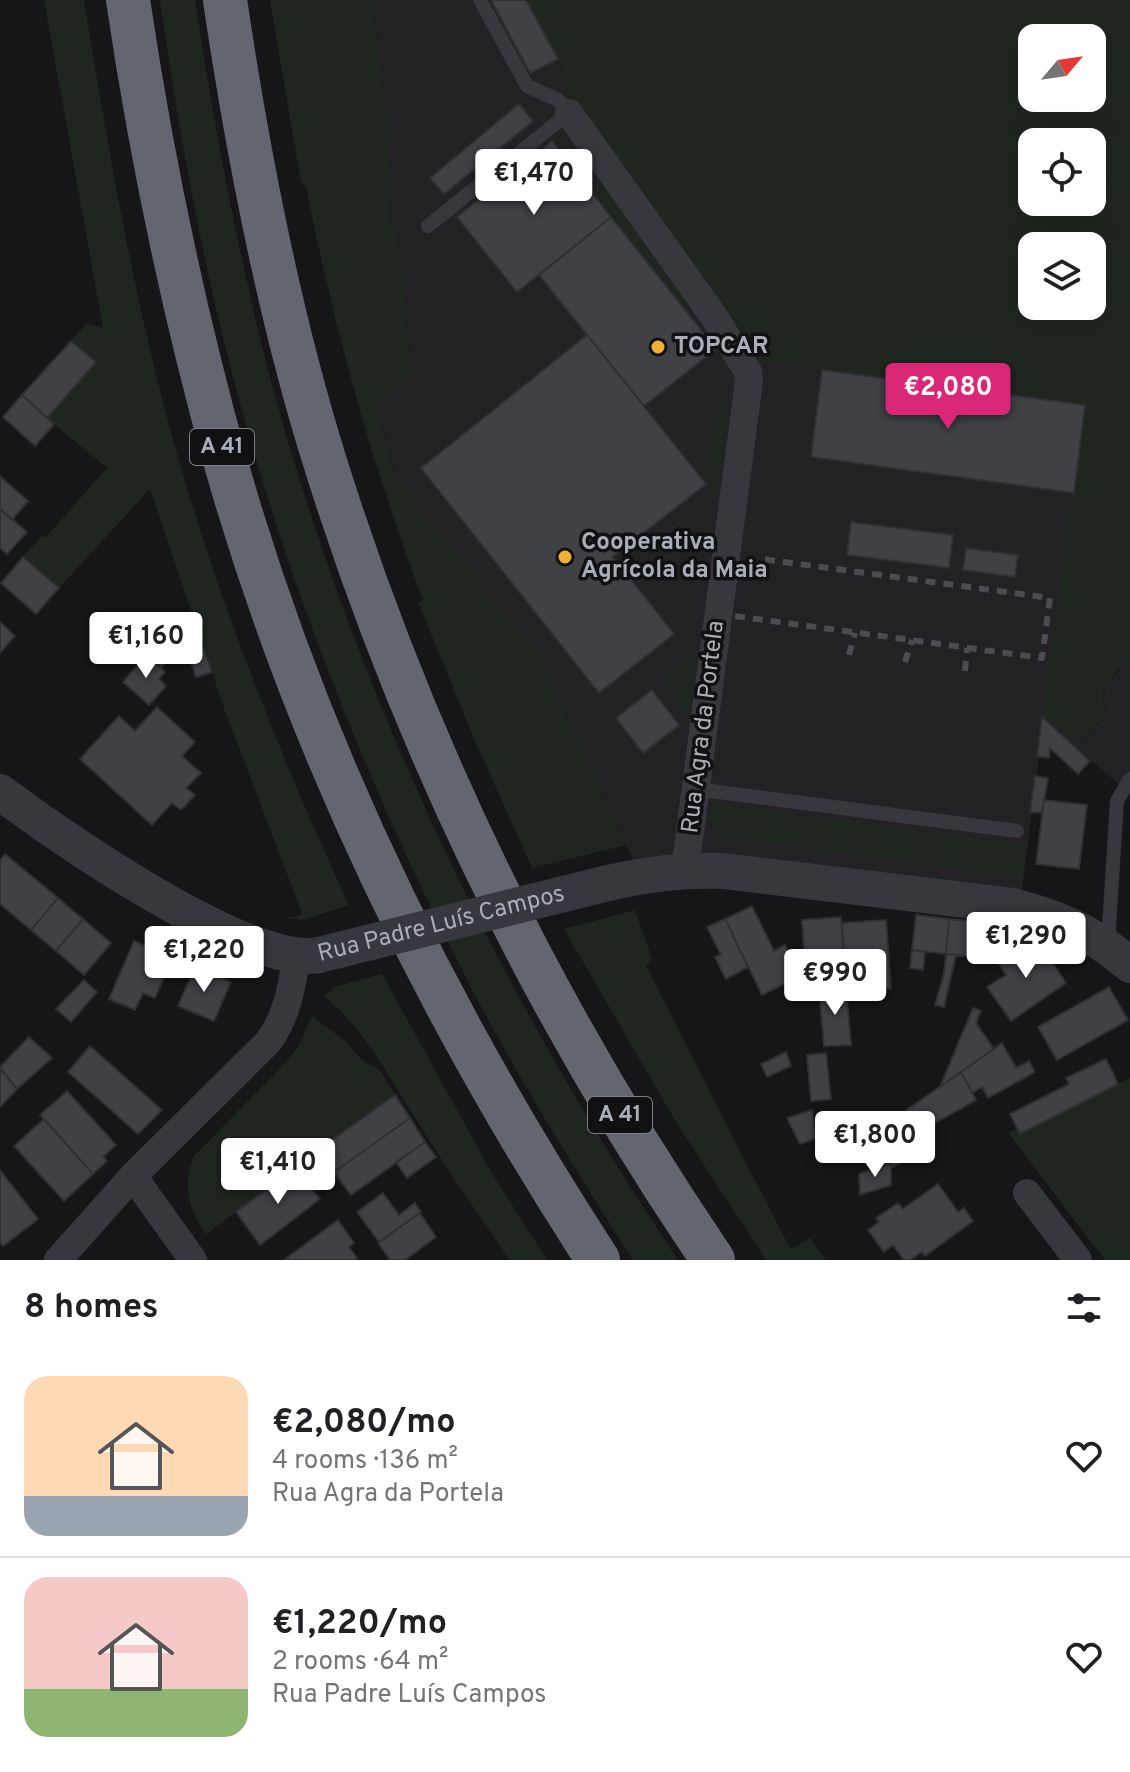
<!DOCTYPE html>
<meta charset="utf-8">
<style>
body{margin:0;font-family:Overpass,sans-serif;background:#f6f6f6;color:#202124;height:100vh;display:flex;flex-direction:column;font-size:30px;white-space:nowrap}
*{box-sizing:border-box;margin:0}
p{font-size:26px;color:#757577}
.icon{flex:none;width:44px;height:44px;fill:none;stroke:currentColor;stroke-width:2;stroke-linecap:round;stroke-linejoin:round}
.map{position:relative;height:1260px;overflow:hidden}
.drawer{display:flex;flex-direction:column;background:#fff;flex:1}
.drawer>*{flex:none}
.needle{width:52px;rotate:61deg}
.fabs{position:absolute;left:1018px;top:24px;display:grid;gap:16px}
.fabs a{display:grid;place-items:center;width:88px;height:88px;border-radius:16px;background:#fff;box-shadow:0 8px 32px #0002;font-size:40px}
.price{position:absolute;translate:-50% -68px;padding:0 18px;border-radius:8px;background:#fff;color:#222;font-size:26px;line-height:52px;filter:drop-shadow(0 2px 4px #0008)}
.price::after{content:'';position:absolute;left:50%;top:48px;width:24px;height:18px;margin-left:-12px;background:inherit;clip-path:polygon(0 0,100% 0,50% 100%)}
.price.current{background:#db2777;color:#fff}
ul{padding:0;list-style:none}
li{display:flex;align-items:center;gap:24px;height:200px;padding:0 24px}
li+li{border-top:2px solid #e0e0e0}
li span{display:grid;place-items:center;flex:none;width:224px;height:160px;border-radius:24px;color:#555}
li>.icon{margin-inline-start:auto}
span .icon{width:96px;height:96px;fill:#fffc;stroke-width:1}
li b{font-size:34px}
h2{display:flex;justify-content:space-between;align-items:center;height:96px;padding:0 24px;font-size:34px}
.map>svg:first-child{display:block}
.built{fill:#222225}
.green{fill:#1e261f;fill-rule:evenodd}
.building{fill:#404145;stroke:#303034;stroke-width:2}
.lines{fill:none;stroke-linecap:round;stroke-linejoin:round}
.service{stroke:#37383d;stroke-width:14}
.minor{stroke:#37383d;stroke-width:28}
.tertiary{stroke:#37383d;stroke-width:36}
.motorway{stroke:#63666e;stroke-width:44}
.rail{stroke:#4a4c52;stroke-width:6;stroke-dasharray:10 8;stroke-linecap:butt}
.tertiary-bridge{stroke:#37383d;stroke-width:36}
.poi-dot{fill:#f2b134;stroke:#111113;stroke-width:3}
.labels{text-anchor:middle;dominant-baseline:central;stroke-width:7;stroke-linejoin:round;paint-order:stroke}
.shield{fill:#111113;stroke:#7b7e86;stroke-width:2}
.shield-label{font-size:22px;font-weight:bold;fill:#a8adb8}
.poi-label{font-size:24px;font-weight:bold;fill:#a8adb8;stroke:#111113;text-anchor:start}
.street-label{font-size:24px;fill:#a8adb8;stroke:#111113}
</style>
<div class="map">
<svg width="1130" height="1260" viewBox="0 0 1130 1260">
<rect width="100%" height="100%" fill="#161618"/>
<path class="built" d="M 372,0 L 526,0 L 558,59 L 565,89 L 1085,405 L 1020,904 L 638,871 L 544,665 L 395,476 L 376,403 L 411,375 L 399,235 L 391,221 L 386,107 Z
M 1130,659 L 1130,794 L 1073,745 L 1108,715 L 1103,700 L 1106,684 Z"/>
<path class="green" d="M 44,0 L 84,0 C 108,148 133,295 173,440 C 218,600 279,754 349,905 L 302,920 L 286,917 L 297,917 L 302,913 L 225,711 L 150,489 L 59,588 L 23,557 L 42,536 L 45,538 L 107,468 L 47,418 L 96,363 L 71,341 L 87,323 L 103,328 Z
M 160,0 L 195,0 C 217,144 244,288 284,428 C 370,724 507,1005 678,1260 L 633,1260 C 571,1163 509,1064 457,960 C 370,788 297,607 245,421 C 206,283 180,142 160,0 Z
M 270,0 L 372,0 L 386,107 L 391,221 L 399,235 L 411,375 L 376,403 L 395,476 L 544,665 L 626,845 L 532,868 L 475,741 L 418,602 L 423,600 C 372,466 334,327 306,187 L 301,182 Z
M 526,0 L 1130,0 L 1130,659 C 1113,675 1094,690 1108,714 L 1073,745 L 1042,717 L 1085,405 L 758,361 L 565,89 L 558,59 ZM 1032,38 L 1092,38 L 1092,98 L 1032,98 ZM 1032,142 L 1092,142 L 1092,202 L 1032,202 ZM 1032,246 L 1092,246 L 1092,306 L 1032,306 Z
M 609,184 L 691,299 L 682,307 L 594,196 Z
M 721,399 L 729,415 L 717,498 L 701,478 Z
M 697,657 L 689,716 L 669,690 L 669,677 Z
M 711,803 L 1026,845 L 1022,878 L 723,836 L 709,819 Z
M 635,910 L 652,959 L 646,966 L 782,1233 L 791,1249 L 810,1238 L 826,1260 L 766,1260 L 676,1122 L 564,929 Z
M 382,974 L 493,1175 L 547,1260 L 510,1260 C 479,1216 449,1172 420,1126 C 396,1088 361,1023 324,997 L 334,987 Z
M 312,1016 L 344,1040 L 362,1060 L 380,1070 L 395,1095 L 206,1234 C 188,1210 183,1186 193,1157 L 285,1063 L 298,1047 Z
M 1130,1078 L 1130,1260 L 1105,1260 L 1008,1133 L 1018,1129 L 1020,1133 Z"/>
<path class="building" d="M 491,0 L 526,0 L 558,59 L 530,73 Z
M 519,104 L 533,121 L 444,194 L 430,178 Z
M 552,141 L 611,217 L 517,292 L 457,217 Z
M 611,217 L 716,349 L 644,406 L 539,275 Z
M 587,335 L 706,484 L 613,557 L 674,634 L 599,693 L 421,468 Z
M 71,341 L 96,362 L 47,418 L 22,395 Z
M 822,370 L 1085,405 L 1074,493 L 811,457 Z
M 22,395 L 54,424 L 35,446 L 3,417 Z
M 0,476 L 28,501 L 12,520 L 0,509 Z
M 0,509 L 27,532 L 7,554 L 0,548 Z
M 851,522 L 953,535 L 949,568 L 847,555 Z
M 966,548 L 1018,555 L 1015,577 L 963,570 Z
M 23,557 L 59,588 L 36,614 L 1,583 Z
M 0,622 L 15,636 L 0,653 Z
M 158,642 L 173,655 L 161,668 L 147,654 Z
M 204,649 L 212,672 L 196,677 L 188,654 Z
M 147,654 L 165,672 L 159,679 L 166,686 L 149,705 L 123,682 Z
M 652,690 L 679,725 L 643,753 L 616,718 Z
M 157,707 L 195,742 L 182,756 L 201,773 L 186,788 L 195,795 L 181,810 L 172,803 L 152,825 L 80,759 L 119,716 L 135,731 Z
M 1042,717 L 1090,761 L 1078,774 L 1050,748 L 1049,758 L 1037,756 Z
M 1035,776 L 1048,778 L 1042,813 L 1030,812 Z
M 1044,800 L 1087,805 L 1079,869 L 1036,864 Z
M 5,854 L 58,898 L 31,930 L 0,904 L 0,860 Z
M 58,898 L 83,919 L 56,951 L 31,930 Z
M 752,906 L 774,951 L 785,945 L 800,976 L 762,995 L 725,919 Z
M 916,915 L 949,919 L 946,954 L 912,950 Z
M 841,917 L 846,987 L 807,989 L 802,920 Z
M 83,919 L 111,943 L 84,975 L 56,951 Z
M 725,919 L 748,967 L 726,979 L 715,957 L 721,955 L 707,927 Z
M 949,919 L 988,923 L 984,958 L 946,954 Z
M 886,920 L 891,988 L 847,991 L 842,923 Z
M 1036,938 L 1066,983 L 1011,1021 L 987,987 L 1006,975 L 999,964 Z
M 134,941 L 173,958 L 155,998 L 143,993 L 135,1010 L 109,999 Z
M 912,950 L 925,951 L 923,970 L 910,968 Z
M 946,954 L 956,955 L 944,1007 L 935,1005 L 944,974 Z
M 195,967 L 231,982 L 214,1021 L 178,1006 Z
M 84,980 L 97,992 L 71,1022 L 56,1009 Z
M 846,987 L 851,1045 L 824,1046 L 819,989 Z
M 1109,987 L 1128,1020 L 1057,1060 L 1038,1027 Z
M 973,1008 L 981,1011 L 976,1023 L 994,1049 L 940,1087 Z
M 29,1037 L 52,1058 L 17,1089 L 0,1067 Z
M 1002,1043 L 1016,1068 L 1029,1061 L 1035,1072 L 988,1098 L 982,1087 L 972,1093 L 961,1072 Z
M 90,1046 L 162,1110 L 138,1134 L 68,1072 Z
M 786,1052 L 791,1066 L 767,1077 L 761,1064 Z
M 826,1053 L 831,1099 L 811,1101 L 807,1055 Z
M 1106,1059 L 1118,1084 L 1020,1134 L 1010,1114 L 1069,1084 L 1066,1078 Z
M 0,1069 L 17,1089 L 0,1107 Z
M 961,1072 L 976,1100 L 917,1133 L 905,1111 Z
M 67,1091 L 116,1145 L 103,1157 L 107,1161 L 93,1174 L 40,1115 Z
M 395,1095 L 410,1118 L 334,1172 L 318,1150 Z
M 812,1110 L 816,1138 L 800,1144 L 787,1118 Z
M 878,1116 L 892,1116 L 892,1119 L 891,1163 L 880,1167 Z
M 897,1116 L 909,1142 L 891,1151 L 892,1119 Z
M 410,1118 L 425,1142 L 351,1195 L 334,1172 Z
M 44,1119 L 93,1174 L 64,1201 L 14,1146 Z
M 916,1138 L 923,1151 L 891,1168 L 891,1151 Z
M 425,1142 L 436,1157 L 407,1178 L 396,1162 Z
M 891,1163 L 891,1185 L 860,1195 L 859,1174 Z
M 296,1168 L 320,1199 L 260,1245 L 236,1212 Z
M 0,1170 L 38,1219 L 3,1246 L 0,1242 Z
M 938,1184 L 958,1212 L 964,1208 L 973,1221 L 925,1256 L 922,1252 L 910,1260 L 904,1260 L 893,1245 L 884,1252 L 868,1230 L 879,1222 L 876,1218 L 898,1203 L 903,1209 Z
M 383,1193 L 399,1215 L 415,1203 L 421,1212 L 379,1242 L 357,1212 Z
M 420,1213 L 436,1237 L 405,1260 L 390,1260 L 378,1243 Z
M 338,1220 L 354,1243 L 349,1247 L 357,1258 L 354,1260 L 284,1260 Z"/>
<g class="lines">
<path class="service" d="M 428,226 L 569,113 L 558,100 L 527,86 L 480,0
M 696,789 L 1017,831
M 1108,943 L 1117,801 L 1130,779"/>
<path class="minor" d="M 569,113 L 715,318 L 748,372 L 749,381 L 685,870
M 133,1176 L 193,1260
M 1027,1193 L 1078,1260
M 58,1260 L 133,1176 L 269,1041 C 287,1015 292,988 296,957"/>
<path class="tertiary" d="M 0,792 C 59,836 249,969 319,955
M 604,884 C 646,874 680,870 723,871 L 1014,906 C 1061,919 1093,933 1130,965"/>
<path class="motorway" d="M 128,0 C 151,155 183,309 225,460 C 305,744 438,1014 598,1260
M 225,0 C 248,155 278,312 325,462 C 414,747 545,1013 713,1260"/>
<path class="rail" d="M 735,616 L 1042,658 L 1050,598 L 762,559
M 849,655 L 855,633
M 905,662 L 912,640
M 965,671 L 967,648"/>
<path class="tertiary-bridge" id="s1" d="M 319,955 L 604,884"/>
</g>
<g class="poi-dot">
<circle cx="658" cy="347" r="8"/>
<circle cx="565" cy="557" r="8"/>
</g>
<g class="labels">
<g class="shield">
<rect x="190" y="429" width="64" height="36" rx="6"/>
<rect x="588" y="1097" width="64" height="36" rx="6"/>
</g>
<g class="shield-label">
<text x="222" y="447">A 41</text>
<text x="620" y="1115">A 41</text>
</g>
<g class="poi-label">
<text x="674" y="347">TOPCAR</text>
<text x="581" y="543">Cooperativa<tspan x="581" dy="28">Agrícola da Maia</tspan></text>
</g>
<g class="street-label">
<text transform="translate(704 727) rotate(-83)">Rua Agra da Portela</text>
<text stroke="none"><textPath href="#s1" startOffset="126">Rua Padre Luís Campos</textPath></text>
</g>
</g>
</svg>
<div class="fabs">
<a><svg class="needle" viewBox="-14 -14 28 28"><path d="M0-13l5 13h-10z" fill="#e53935"/><path d="M0 13l5-13h-10z" fill="#757577"/></svg></a>
<a><svg class="icon" aria-label="locate" viewBox="0 0 24 24"><circle cx="12" cy="12" r="6"/><path d="M12 2v4M12 18v4M2 12h4M18 12h4"/></svg></a>
<a><svg class="icon" aria-label="layers" viewBox="0 0 24 24"><path d="M12 4l9 5-9 5-9-5zM3 14l9 5 9-5"/></svg></a>
</div>
<b class="price" style="left:534px;top:217px">€1,470</b>
<b class="price current" style="left:948px;top:431px">€2,080</b>
<b class="price" style="left:146px;top:680px">€1,160</b>
<b class="price" style="left:1026px;top:980px">€1,290</b>
<b class="price" style="left:204px;top:994px">€1,220</b>
<b class="price" style="left:835px;top:1017px">€990</b>
<b class="price" style="left:875px;top:1179px">€1,800</b>
<b class="price" style="left:278px;top:1206px">€1,410</b>
</div>
<section class="drawer">
<h2>8 homes<svg class="icon" aria-label="filters" viewBox="0 0 24 24"><path d="M4 7h16M4 17h16"/><circle cx="9" cy="7" r="2"/><circle cx="15" cy="17" r="2"/></svg></h2>
<ul>
<li><span style="background:linear-gradient(#ffd9b3 75%,#9aa5b1 0)"><svg class="icon" aria-label="home" viewBox="0 0 24 24"><path d="M3 11l9-7 9 7M6 9v11h12V9"/></svg></span><div><b>€2,080/mo</b><p>4 rooms · 136 m²</p><p>Rua Agra da Portela</p></div><svg class="icon" aria-label="heart" viewBox="0 0 24 24"><path d="M12 20l-8-8c-3-5 5-10 8-4 3-6 11-1 8 4z"/></svg></li>
<li><span style="background:linear-gradient(#f6c9c9 70%,#8fb573 0)"><svg class="icon" aria-label="home" viewBox="0 0 24 24"><path d="M3 11l9-7 9 7M6 9v11h12V9"/></svg></span><div><b>€1,220/mo</b><p>2 rooms · 64 m²</p><p>Rua Padre Luís Campos</p></div><svg class="icon" aria-label="heart" viewBox="0 0 24 24"><path d="M12 20l-8-8c-3-5 5-10 8-4 3-6 11-1 8 4z"/></svg></li>
</ul>
</section>
